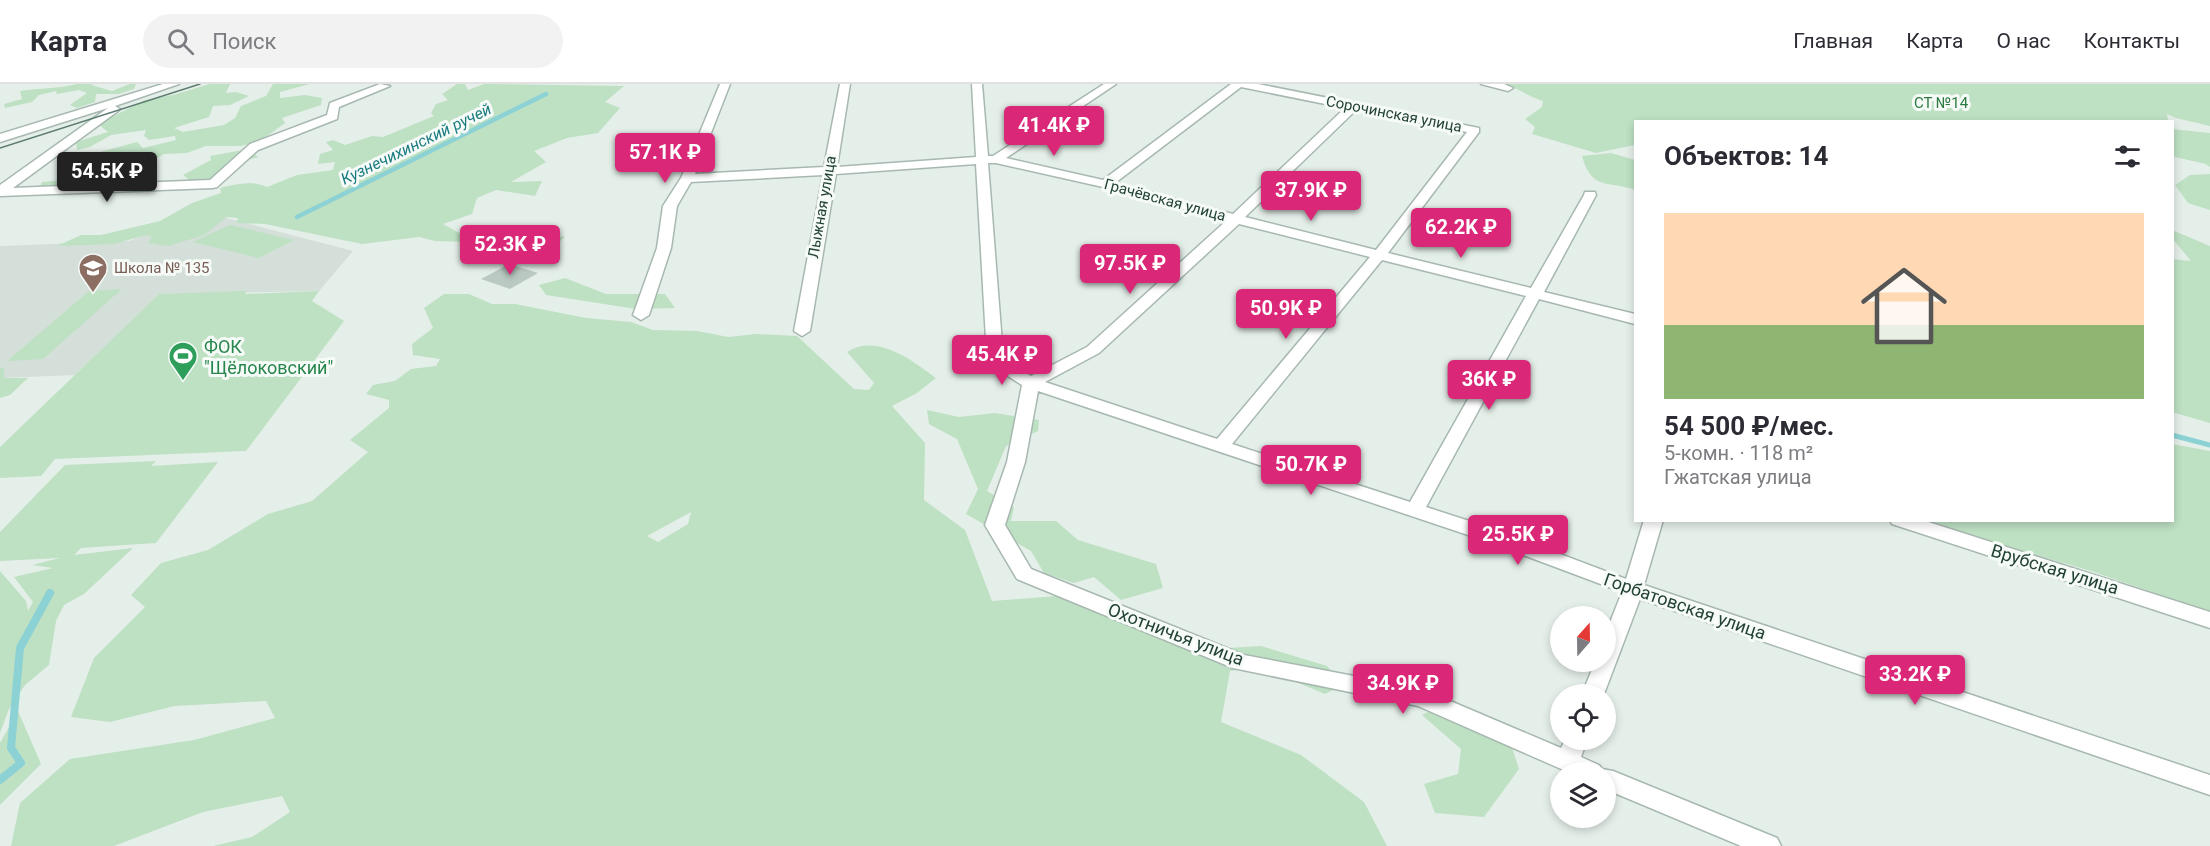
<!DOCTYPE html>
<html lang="ru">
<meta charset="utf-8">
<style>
body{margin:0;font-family:Roboto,sans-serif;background:#f2f2f3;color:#2b2b33;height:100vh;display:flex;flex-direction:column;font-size:22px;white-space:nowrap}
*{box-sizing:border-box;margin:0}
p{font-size:20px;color:#7c7c81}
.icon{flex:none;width:33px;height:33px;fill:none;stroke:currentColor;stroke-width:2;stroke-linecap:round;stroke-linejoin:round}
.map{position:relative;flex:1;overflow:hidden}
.details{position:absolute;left:1634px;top:36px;width:540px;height:402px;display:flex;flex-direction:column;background:#fff;border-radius:0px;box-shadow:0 3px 9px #0003}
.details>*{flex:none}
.needle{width:39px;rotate:20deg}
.fabs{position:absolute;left:1550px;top:522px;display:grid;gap:12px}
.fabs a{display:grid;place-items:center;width:66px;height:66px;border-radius:50%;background:#fff;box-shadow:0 3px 9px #0003;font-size:30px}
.price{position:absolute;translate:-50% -51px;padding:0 14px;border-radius:6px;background:#db2777;color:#fff;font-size:20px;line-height:39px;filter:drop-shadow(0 2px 3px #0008)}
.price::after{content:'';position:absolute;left:50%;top:36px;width:18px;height:14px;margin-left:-9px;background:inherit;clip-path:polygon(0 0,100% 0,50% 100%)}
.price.selected{background:#222;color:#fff}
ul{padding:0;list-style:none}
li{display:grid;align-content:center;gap:12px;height:318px;padding:0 30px}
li+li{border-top:2px solid #e1e1e2}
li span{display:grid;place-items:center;height:186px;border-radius:0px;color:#555}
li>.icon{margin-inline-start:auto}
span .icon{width:108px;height:108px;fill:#fffc;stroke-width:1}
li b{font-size:26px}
h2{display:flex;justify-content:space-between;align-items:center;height:72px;padding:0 30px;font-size:26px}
header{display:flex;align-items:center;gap:36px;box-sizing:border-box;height:84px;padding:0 30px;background:#fff;border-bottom:2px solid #e1e1e2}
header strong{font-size:28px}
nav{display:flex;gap:33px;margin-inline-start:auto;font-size:21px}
.search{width:420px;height:54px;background:#f2f2f3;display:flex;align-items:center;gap:15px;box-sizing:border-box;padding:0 21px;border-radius:33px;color:#7c7c81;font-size:22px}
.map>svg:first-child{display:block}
.built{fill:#d3dfd8}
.green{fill:#bee0c3;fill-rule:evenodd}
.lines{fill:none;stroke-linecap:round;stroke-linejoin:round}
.stream-far2{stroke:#8cd2d5;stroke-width:4.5}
.stream-far1{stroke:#8cd2d5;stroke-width:5}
.stream{stroke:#8cd2d5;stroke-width:8}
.building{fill:#bacac2}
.minor-casing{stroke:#a7b8b0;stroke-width:3}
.minor{fill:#fff;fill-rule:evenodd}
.tram{stroke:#5e7d71;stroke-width:1.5}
.labels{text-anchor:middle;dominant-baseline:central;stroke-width:6;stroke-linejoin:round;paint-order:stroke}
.far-park-label{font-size:15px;fill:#2b7b41;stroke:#f6fbf8}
.far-street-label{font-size:15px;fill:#234236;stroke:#f6fbf8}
.far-education-label{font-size:15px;fill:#785e54;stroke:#f6fbf8;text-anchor:start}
.far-water-label{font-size:16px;font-style:italic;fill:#1a7c81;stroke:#f6fbf8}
.leisure-label{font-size:18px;fill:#27864d;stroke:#f6fbf8;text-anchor:start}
.street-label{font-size:18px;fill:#234236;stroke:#f6fbf8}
</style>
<header>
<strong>Карта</strong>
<div class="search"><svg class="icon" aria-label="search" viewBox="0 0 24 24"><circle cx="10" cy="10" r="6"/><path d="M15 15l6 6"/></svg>Поиск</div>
<nav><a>Главная</a><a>Карта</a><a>О нас</a><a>Контакты</a></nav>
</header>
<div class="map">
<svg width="2210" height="762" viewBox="0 0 2210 762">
<rect width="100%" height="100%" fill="#e5efe9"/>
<path class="built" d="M 184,123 L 353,167 L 319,207 L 159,210 L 75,291 L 0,294 L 0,162 L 129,157 L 147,150 Z"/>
<path class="green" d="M 77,0 L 94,0 L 91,1 L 112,7 L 130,0 L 136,0 L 134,5 L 119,10 L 96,10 L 95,18 L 77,24 L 70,21 L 87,9 L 79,6 L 57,10 L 56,7 L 39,11 L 32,18 L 5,24 L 4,20 L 22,15 L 20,7 C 39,4 58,5 77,0 Z
M 210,0 L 230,0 L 226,9 L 236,8 L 249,12 L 230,21 L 213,22 L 209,33 L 174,44 L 183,48 L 224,41 L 235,34 L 241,22 L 266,12 L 273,0 L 309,0 L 280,8 L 280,14 L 305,11 L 322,14 L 321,21 L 282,34 L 285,39 L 259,58 L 240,62 L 206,62 L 187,69 L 164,70 L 147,80 L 148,88 L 122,99 L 101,98 L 75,104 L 40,103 L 42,98 C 55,96 68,97 81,96 C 96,94 110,90 124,85 L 112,82 L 134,74 L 124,70 L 98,74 L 96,69 L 137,58 L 143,64 L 176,56 L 175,52 L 149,56 L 144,52 L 146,46 L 111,51 L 90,63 L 77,66 L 76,58 L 108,48 L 98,40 L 145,16 L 173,11 Z
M 457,0 L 465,0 L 468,6 L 484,0 L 624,2 L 605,18 L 620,24 L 598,49 L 567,54 L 534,67 L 546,78 L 511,98 L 542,97 L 535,112 L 496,106 L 477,114 L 472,130 L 443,140 L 470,155 L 534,144 L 543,155 L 565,152 L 555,163 L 533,167 L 515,159 L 435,157 L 419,153 L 362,160 L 265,140 L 236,139 L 238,134 L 227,133 L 204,151 L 168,162 L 148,159 L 152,153 L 146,151 L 114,160 L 57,162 L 81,151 L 101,151 L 160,137 L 192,119 L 221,109 L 220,104 C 235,100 253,96 267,103 L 297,91 L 333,86 L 335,78 L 318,80 L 320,70 L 333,66 L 326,58 L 333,56 L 345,61 L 372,52 L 383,53 L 434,32 L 431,29 L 436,20 L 448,16 L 442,10 Z
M 1500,0 L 2210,0 L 2210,42 L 2176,34 L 2167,30 L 2168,37 L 1635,38 L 1635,61 L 1596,69 L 1532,50 L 1535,43 L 1525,35 L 1542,23 L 1543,17 C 1527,12 1518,3 1500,0 Z
M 2172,45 L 2210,49 L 2210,83 L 2206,80 L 2175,73 L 2172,69 Z
M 243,66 L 259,73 L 242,77 L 234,86 L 206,96 L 191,97 L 183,91 L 211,76 L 210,72 Z
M 1611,69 L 1635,76 L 1635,106 C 1609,96 1592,108 1582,72 Z
M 2210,90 L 2210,126 L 2188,119 L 2175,101 L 2190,91 Z
M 230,141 L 294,156 L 259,174 L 193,158 Z
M 2172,146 L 2210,162 L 2210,339 L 2172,328 L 2172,175 L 2191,177 L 2172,154 Z
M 565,194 L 606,210 L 665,210 L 675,224 L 636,225 L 546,211 L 539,201 Z
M 122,205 L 43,275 L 7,277 L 89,207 Z
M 247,207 L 245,210 L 319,207 L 312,217 L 344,237 L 246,367 L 55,375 L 41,392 L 0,394 L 0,363 L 159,210 Z
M 444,210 L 469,210 L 492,220 L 515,220 L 586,234 L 631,238 L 653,246 L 697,247 L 728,253 L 756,250 L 797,252 L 854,305 L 869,306 L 874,299 L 847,268 C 876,249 912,276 936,294 L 917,309 L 892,322 L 925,359 L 924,416 L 965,446 L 992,517 L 1057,512 L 1196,566 L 1261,562 L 1327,582 L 1344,601 L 1325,610 L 1260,583 L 1230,587 L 1221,638 L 1301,671 L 1364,718 L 1387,762 L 213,762 L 252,753 L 290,728 L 282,712 L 203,728 L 114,762 L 11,762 L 20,719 L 70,675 L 194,656 L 275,634 L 266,617 L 175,622 L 110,638 L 71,633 L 94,574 L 145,523 L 131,511 L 161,479 L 208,466 L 268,430 L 312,417 L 368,368 L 350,356 L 389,324 L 389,316 L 366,310 L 373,301 L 395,297 L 411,285 L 436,282 L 440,275 L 413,271 L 412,260 L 433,244 L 424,224 ZM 691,428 L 688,440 L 658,458 L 647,452 Z
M 4,284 L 4,294 L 28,294 L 10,311 L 0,314 L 0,285 Z
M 927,326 L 959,333 L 995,329 L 1039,336 L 1038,347 L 1006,362 L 987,407 L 1014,423 L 1011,437 L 1056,437 L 1078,456 L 1156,480 L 1163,504 L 1121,516 L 1094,493 L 1074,499 L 1044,489 L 1031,467 L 966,430 L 978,405 L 957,355 L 929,340 Z
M 2172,360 L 2210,367 L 2210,528 L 2091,487 L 1920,437 L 2172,436 Z
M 156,377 L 151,382 L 218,378 L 156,459 L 81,464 L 74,471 L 133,464 L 84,510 L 64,521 L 56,537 L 49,581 L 25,601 L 9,625 L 0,649 L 0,487 L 26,517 L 28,527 L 33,518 L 14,493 L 53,484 L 32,481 L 60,474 L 0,477 L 0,448 L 65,381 Z
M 1452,616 L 1505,642 L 1519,685 L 1484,733 L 1435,729 L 1424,700 L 1458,690 L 1461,665 L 1422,631 Z
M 18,627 L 41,680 L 0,721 L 0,659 Z"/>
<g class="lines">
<path class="stream-far2" d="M 297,133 L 546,10"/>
<path class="stream-far1" d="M 2172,351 L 2210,361"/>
<path class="stream" d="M 0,696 L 21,679 L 11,664 L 20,564 L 50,509"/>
</g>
<path class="building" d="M 509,180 L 538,189 L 510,205 L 481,195 Z"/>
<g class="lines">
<g class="minor-casing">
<path id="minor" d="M 163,0 L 179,0 L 115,22 L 120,25 L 118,27 L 13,104 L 210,96 L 250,60 L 327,31 L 330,19 L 380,0 L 390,2 L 339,23 L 337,35 L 258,66 L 217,103 L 213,104 L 0,112 L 0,101 L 108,24 L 0,58 L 0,50 Z
M 720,0 L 730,0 L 695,90 L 824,83 L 840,0 L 850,0 L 837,83 L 976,73 L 972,0 L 982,0 L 988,72 L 993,72 L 1104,0 L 1116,0 L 1006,74 L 1103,96 L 1231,0 L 1258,0 L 1479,44 L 1479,48 L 1388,169 L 1531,204 L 1584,111 L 1585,108 L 1595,108 L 1596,111 L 1544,208 L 1635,230 L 1635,240 L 1539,215 L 1426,423 L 1497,446 L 1626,495 L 1644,436 L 1663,436 L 1644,501 L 2210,691 L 2210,711 L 1640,515 L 1604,610 L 1582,610 L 1595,578 L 1605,578 L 1605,551 L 1622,508 L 1483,456 L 1038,307 L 1025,378 L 1005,441 L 1031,485 L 1244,571 L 1422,605 L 1561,664 L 1565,656 L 1587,656 L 1581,673 L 1599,681 L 1602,685 L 1613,687 L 1777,754 L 1781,762 L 1741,762 L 1605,705 L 1605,688 L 1568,688 L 1418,622 L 1233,584 L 1017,495 L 985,441 L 1007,378 L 1022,301 L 1003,289 L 987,273 L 976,80 L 836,90 L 810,247 L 802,252 L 794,247 L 823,91 L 691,98 L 677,122 L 671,164 L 649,231 L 641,236 L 633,231 L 657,164 L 663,122 L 681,94 ZM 1241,3 L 1345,24 L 1233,130 L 1115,99 ZM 1356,26 L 1467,48 L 1376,166 L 1245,133 ZM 988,79 L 996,79 L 1103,103 L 1226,137 L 1087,263 L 1031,292 L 1015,283 L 1003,272 ZM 1239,140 L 1370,173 L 1217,355 L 1045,298 L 1099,269 ZM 1382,176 L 1526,212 L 1410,418 L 1232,360 Z
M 1481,0 L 1504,0 L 1513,4 L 1508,7 Z
M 1890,436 L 1922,436 L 2210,528 L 2210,544 L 1892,440 Z"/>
</g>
<use href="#minor" class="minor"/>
<path class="tram" d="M 0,64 L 200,0"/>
</g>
<defs>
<g id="school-pin" transform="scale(1.5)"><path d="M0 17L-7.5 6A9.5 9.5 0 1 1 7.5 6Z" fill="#8d6e63" stroke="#f6fbf8"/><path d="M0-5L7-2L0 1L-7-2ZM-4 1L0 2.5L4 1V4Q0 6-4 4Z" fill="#fff"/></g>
<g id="stadium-pin" transform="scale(1.5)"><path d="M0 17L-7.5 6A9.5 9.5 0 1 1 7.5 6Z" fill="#2e9e5b" stroke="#f6fbf8"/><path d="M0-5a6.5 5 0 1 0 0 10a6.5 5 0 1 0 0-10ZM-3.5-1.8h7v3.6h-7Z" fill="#fff"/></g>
</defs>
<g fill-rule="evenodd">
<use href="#school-pin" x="93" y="184"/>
<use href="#stadium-pin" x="183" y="272"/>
</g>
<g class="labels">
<g class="far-park-label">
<text x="1941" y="19">СТ №14</text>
</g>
<g class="far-street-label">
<text transform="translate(1394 30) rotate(11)">Сорочинская улица</text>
<text transform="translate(1165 116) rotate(15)">Грачёвская улица</text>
<text transform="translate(822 123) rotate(-80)">Лыжная улица</text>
</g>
<g class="far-education-label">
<text x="114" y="184">Школа № 135</text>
</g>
<g class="far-water-label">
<text transform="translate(416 60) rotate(-26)">Кузнечихинский ручей</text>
</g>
<g class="leisure-label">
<text x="204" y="262">ФОК<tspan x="204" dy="21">"Щёлоковский"</tspan></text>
</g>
<g class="street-label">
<text transform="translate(2055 485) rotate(17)">Врубская улица</text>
<text transform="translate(1685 522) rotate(19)">Горбатовская улица</text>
<text transform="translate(1176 550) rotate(21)">Охотничья улица</text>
</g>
</g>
</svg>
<div class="fabs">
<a><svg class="needle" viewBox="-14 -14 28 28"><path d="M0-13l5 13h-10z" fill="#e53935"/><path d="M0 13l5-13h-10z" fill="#7c7c81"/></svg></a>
<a><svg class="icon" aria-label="locate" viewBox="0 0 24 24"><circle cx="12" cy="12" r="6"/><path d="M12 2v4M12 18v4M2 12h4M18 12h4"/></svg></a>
<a><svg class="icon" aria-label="layers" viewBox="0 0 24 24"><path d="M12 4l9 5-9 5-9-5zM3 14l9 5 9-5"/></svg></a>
</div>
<b class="price" style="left:1054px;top:73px">41.4K ₽</b>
<b class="price" style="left:665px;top:100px">57.1K ₽</b>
<b class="price selected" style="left:107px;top:119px">54.5K ₽</b>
<b class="price" style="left:1311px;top:138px">37.9K ₽</b>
<b class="price" style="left:1461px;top:175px">62.2K ₽</b>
<b class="price" style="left:510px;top:192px">52.3K ₽</b>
<b class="price" style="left:1130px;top:211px">97.5K ₽</b>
<b class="price" style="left:1286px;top:256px">50.9K ₽</b>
<b class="price" style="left:1002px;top:302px">45.4K ₽</b>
<b class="price" style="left:1489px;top:327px">36K ₽</b>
<b class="price" style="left:1311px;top:412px">50.7K ₽</b>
<b class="price" style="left:1518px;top:482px">25.5K ₽</b>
<b class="price" style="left:1915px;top:622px">33.2K ₽</b>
<b class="price" style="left:1403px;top:631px">34.9K ₽</b>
<section class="details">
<h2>Объектов: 14<svg class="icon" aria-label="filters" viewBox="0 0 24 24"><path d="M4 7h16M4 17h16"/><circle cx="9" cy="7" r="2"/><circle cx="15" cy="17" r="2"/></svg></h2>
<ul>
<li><span style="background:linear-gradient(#ffd9b3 60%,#8fb573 0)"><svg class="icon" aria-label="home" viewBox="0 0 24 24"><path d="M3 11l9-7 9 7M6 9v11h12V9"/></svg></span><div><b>54 500 ₽/мес.</b><p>5-комн. · 118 m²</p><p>Гжатская улица</p></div></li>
</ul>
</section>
</div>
